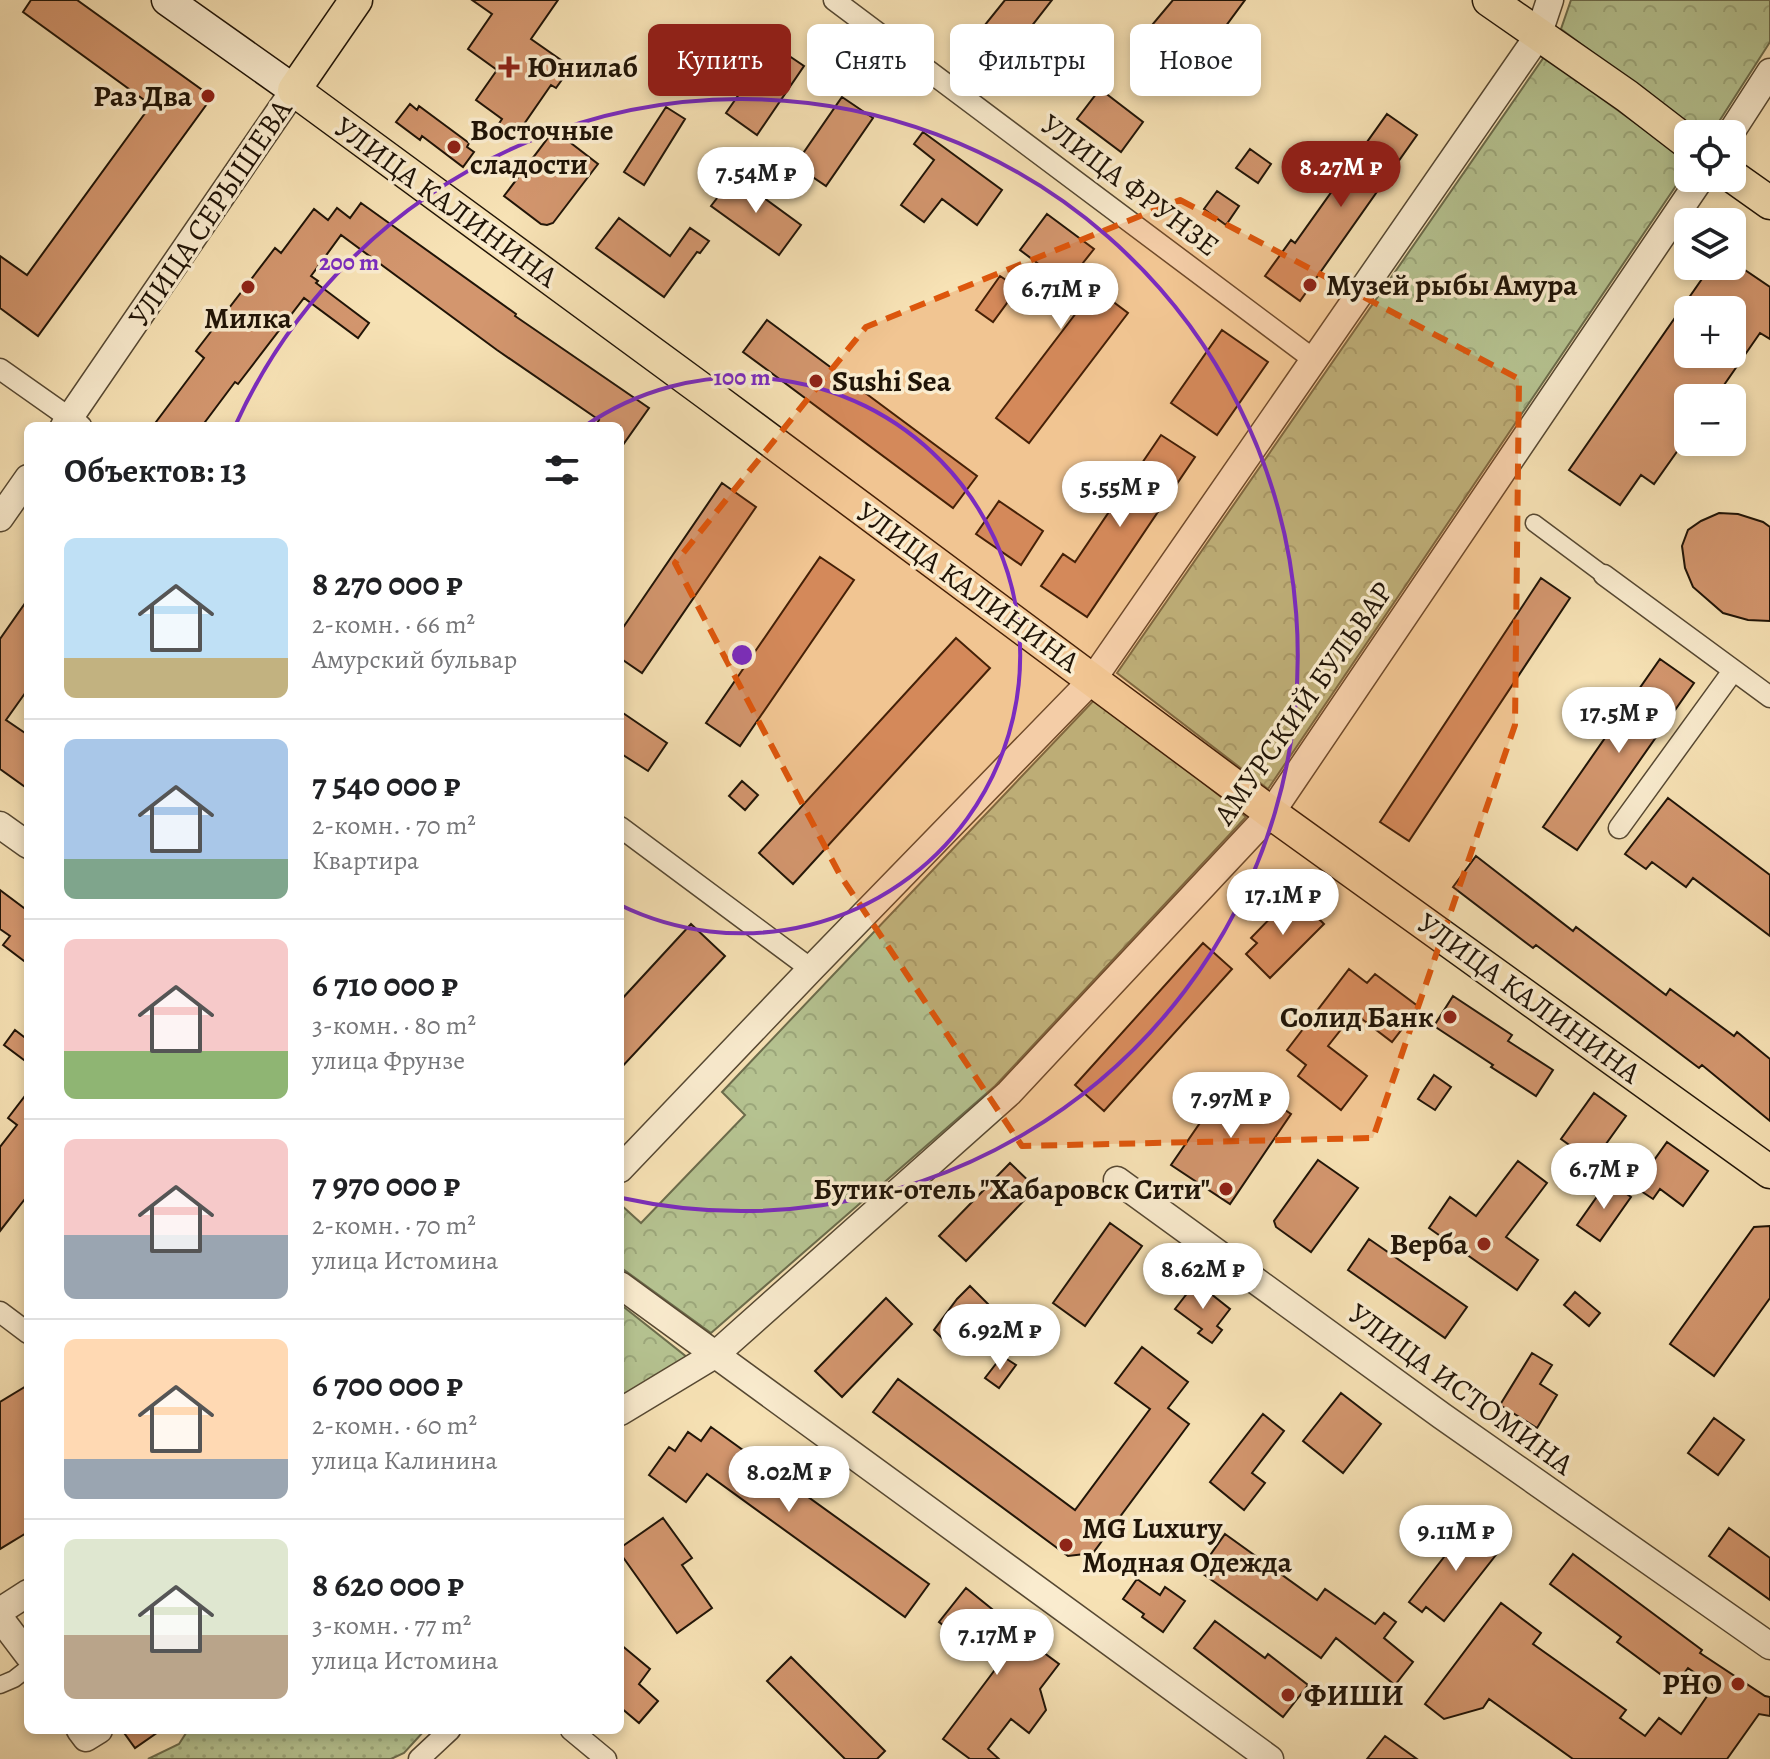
<!DOCTYPE html>
<html lang="ru">
<meta charset="utf-8">
<style>
body{margin:0;font-family:Alegreya,serif;background:#f6f6f6;color:#202124;height:100vh;display:flex;flex-direction:column;font-size:30px;white-space:nowrap}
*{box-sizing:border-box;margin:0}
p{font-size:26px;color:#757577}
.icon{flex:none;width:44px;height:44px;fill:none;stroke:currentColor;stroke-width:2;stroke-linecap:round;stroke-linejoin:round}
.map{position:relative;flex:1;overflow:hidden}
.drawer{position:absolute;left:24px;top:422px;width:600px;height:1312px;display:flex;flex-direction:column;background:#fff;border-radius:12px;box-shadow:0 4px 12px #0003}
.drawer>*{flex:none}
.guide{position:absolute;left:648px;top:24px;width:760px;height:72px;display:flex;gap:16px}
.fabs{position:absolute;left:1674px;top:120px;display:grid;gap:16px}
.fabs a{display:grid;place-items:center;width:72px;height:72px;border-radius:12px;background:#fff;box-shadow:0 4px 12px #0003;font-size:40px}
.price{position:absolute;translate:-50% -68px;padding:0 18px;border-radius:28px;background:#fff;color:#222;font-size:26px;line-height:52px;filter:drop-shadow(0 2px 4px #0008)}
.price::after{content:'';position:absolute;left:50%;top:48px;width:24px;height:18px;margin-left:-12px;background:inherit;clip-path:polygon(0 0,100% 0,50% 100%)}
.price.selected{background:#8f2418;color:#fff}
ul{padding:0;list-style:none}
li{display:flex;align-items:center;gap:24px;height:200px;padding:0 40px}
li+li{border-top:2px solid #e0e0e0}
li span{display:grid;place-items:center;flex:none;width:224px;height:160px;border-radius:12px;color:#555}
li>.icon{margin-inline-start:auto}
span .icon{width:96px;height:96px;fill:#fffc;stroke-width:1}
li b{font-size:34px}
h2{display:flex;justify-content:space-between;align-items:center;height:96px;padding:0 40px;font-size:34px}
.chip{padding:0 28px;border-radius:12px;background:#fff;box-shadow:0 4px 12px #0003;font-size:28px;line-height:72px}
.chip.selected{background:#8f2418;color:#fff}
.map>svg:first-child{display:block}
.grass{fill:url(#grass-dots);stroke:#6b6c4c;stroke-width:2}
.park{fill:url(#park-crowns);stroke:#6b6c4c;stroke-width:2}
.building{fill:#d3966e;stroke:#201407;stroke-width:2;fill-rule:evenodd}
.lines{fill:none;stroke-linecap:round;stroke-linejoin:round}
.pedestrian-casing{stroke:#564832;stroke-width:19}
.minor-casing{stroke:#564832;stroke-width:23}
.tertiary-casing{stroke:#564832;stroke-width:29}
.secondary-casing{stroke:#201407;stroke-width:33}
.primary-casing{stroke:#201407;stroke-width:35}
.pedestrian{stroke:#faeccf;stroke-width:16}
.minor{stroke:#faeccf;stroke-width:20}
.tertiary{stroke:#faeccf;stroke-width:26}
.secondary{stroke:#faeccf;stroke-width:30}
.primary{stroke:#f7e2b5;stroke-width:32}
.marked{fill:#de560c;fill-opacity:0.2;stroke:#de560c;stroke-width:6;stroke-dasharray:16 10;stroke-linejoin:round}
.ring{fill:none;stroke:#7b2cbf;stroke-width:4}
.poi-dot{fill:#8f2418;stroke:#faeccf;stroke-width:3}
.labels{text-anchor:middle;dominant-baseline:central;stroke-width:7;stroke-linejoin:round;paint-order:stroke}
.poi-label{font-size:30px;font-weight:bold;fill:#201407;stroke:#faeccf;text-anchor:start}
.street-label{font-size:30px;fill:#201407;stroke:#faeccf}
.centre{fill:#7b2cbf;stroke:#faeccf;stroke-width:4}
.ring-label{font-size:24px;text-anchor:middle;font-weight:bold;fill:#7b2cbf;stroke:#faeccf;stroke-width:7;stroke-linejoin:round;paint-order:stroke}
</style>
<div class="map">
<svg width="1770" height="1759" viewBox="0 0 1770 1759">
<defs>
<pattern id="grass-dots" width="8" height="8" patternUnits="userSpaceOnUse" patternTransform="scale(2)"><rect width="8" height="8" fill="#b6c492"/><path d="M2 2h.1M6 6h.1" fill="none" stroke="#9ca87c" stroke-width="1.8" stroke-linecap="round"/></pattern>
<pattern id="park-crowns" width="20" height="18" patternUnits="userSpaceOnUse" patternTransform="scale(2)"><rect width="20" height="18" fill="#b6c492"/><path d="M2 6a3 3 0 1 1 6 0M12 15a3 3 0 1 1 6 0" fill="none" stroke="#9ca87c"/></pattern>
</defs>
<rect width="100%" height="100%" fill="#f7e2b5"/>
<filter id="stains"><feTurbulence type="fractalNoise" baseFrequency=".0025" numOctaves="4"/><feColorMatrix values="0 0 0 0 .2 0 0 0 0 .09 0 0 0 0 .02 0 0 0 .5 -.17"/></filter>
<radialGradient id="worn" r=".72"><stop offset=".6" stop-color="#630" stop-opacity="0"/><stop offset="1" stop-color="#630" stop-opacity=".3"/></radialGradient>
<path class="grass" d="M 188,1730 L 425,1730 L 404,1753 L 391,1759 L 148,1759 L 179,1744 Z"/>
<path class="park" d="M 1571,0 L 1770,0 L 1770,42 L 1711,134 L 1701,134 L 1561,29 Z
M 1544,57 L 1688,161 L 1688,168 L 1268,789 L 1117,673 Z
M 1097,697 L 1246,817 L 995,1086 L 711,1333 L 620,1267 L 620,1204 L 641,1223 L 745,1115 L 722,1092 Z
M 620,1304 L 688,1358 L 620,1399 Z"/>
<path class="building" d="M 31,0 L 77,0 L 212,97 L 38,336 L 0,308 L 0,256 L 27,275 L 151,105 L 23,12 Z
M 472,0 L 558,0 L 531,39 L 571,67 L 556,88 L 551,85 L 515,137 L 498,125 L 502,119 L 476,100 L 497,70 L 468,49 L 492,14 Z
M 1005,0 L 1052,0 L 1006,59 L 976,36 Z
M 1173,0 L 1245,0 L 1200,61 L 1152,25 Z
M 773,45 L 804,66 L 757,135 L 726,113 Z
M 1100,89 L 1143,122 L 1121,152 L 1077,119 Z
M 842,97 L 873,118 L 826,186 L 795,165 Z
M 410,104 L 417,110 L 419,106 L 469,143 L 467,147 L 474,152 L 463,167 L 422,136 L 420,140 L 396,122 Z
M 666,107 L 685,119 L 644,185 L 624,172 Z
M 1387,114 L 1417,135 L 1300,301 L 1265,276 L 1291,240 L 1295,243 Z
M 554,130 L 598,164 L 553,223 L 547,225 L 541,224 L 504,196 Z
M 923,132 L 1002,190 L 977,225 L 942,199 L 924,222 L 901,205 L 934,160 L 914,144 Z
M 1250,149 L 1271,164 L 1258,183 L 1236,168 Z
M 734,176 L 801,225 L 779,255 L 711,206 Z
M 1217,191 L 1239,206 L 1226,225 L 1204,209 Z
M 361,203 L 516,314 L 515,316 L 649,408 L 620,449 L 620,426 L 595,426 L 599,420 L 497,350 L 341,235 L 311,276 L 318,281 L 316,283 L 369,323 L 358,338 L 304,298 L 238,384 L 235,382 L 202,426 L 153,426 L 204,358 L 196,351 L 275,248 L 281,253 L 314,209 L 328,220 L 337,208 L 350,218 Z
M 1047,214 L 1094,249 L 1075,273 L 1128,313 L 1029,443 L 996,418 L 1086,300 L 1020,250 Z
M 619,218 L 670,256 L 690,228 L 709,241 L 700,253 L 697,252 L 664,297 L 596,248 Z
M 1711,266 L 1739,266 L 1770,287 L 1770,339 L 1760,333 L 1715,398 L 1688,398 L 1688,436 L 1654,484 L 1641,475 L 1620,505 L 1569,470 ZM 1688,310 L 1732,310 L 1732,354 L 1688,354 Z
M 1000,276 L 1018,288 L 993,322 L 976,310 Z
M 767,320 L 977,476 L 953,508 L 743,352 Z
M 1222,330 L 1268,362 L 1217,435 L 1171,403 Z
M 1161,435 L 1195,457 L 1087,617 L 1041,586 L 1063,554 L 1075,562 Z
M 722,483 L 756,507 L 642,673 L 620,658 L 620,632 Z
M 999,501 L 1043,531 L 1021,565 L 976,534 Z
M 1719,513 L 1738,514 L 1763,522 L 1770,527 L 1770,621 L 1748,620 L 1723,613 L 1693,587 L 1685,568 L 1682,546 L 1688,530 L 1701,521 Z
M 820,557 L 854,580 L 740,746 L 706,723 Z
M 1541,578 L 1570,598 L 1409,841 L 1380,822 Z
M 28,599 L 28,689 L 6,720 L 28,735 L 28,789 L 0,769 L 0,639 Z
M 956,638 L 990,668 L 793,884 L 759,853 Z
M 1660,659 L 1694,683 L 1577,850 L 1543,827 Z
M 620,711 L 667,743 L 648,771 L 620,753 Z
M 742,781 L 758,795 L 745,810 L 729,796 Z
M 1668,798 L 1770,875 L 1770,936 L 1693,878 L 1686,887 L 1652,862 L 1646,869 L 1625,854 Z
M 1476,856 L 1573,931 L 1576,927 L 1666,995 L 1670,989 L 1734,1036 L 1737,1032 L 1770,1059 L 1770,1121 L 1702,1065 L 1699,1068 L 1536,945 L 1533,948 L 1453,887 Z
M 0,890 L 28,911 L 28,964 L 3,945 L 10,936 L 0,929 Z
M 1300,900 L 1324,924 L 1270,978 L 1246,954 L 1257,943 L 1251,938 L 1283,905 L 1289,911 Z
M 691,924 L 725,956 L 620,1069 L 620,1001 Z
M 1203,943 L 1232,969 L 1104,1111 L 1075,1085 Z
M 1349,969 L 1367,983 L 1375,974 L 1419,1007 L 1392,1042 L 1354,1013 L 1328,1046 L 1367,1076 L 1341,1110 L 1298,1076 L 1306,1065 L 1287,1050 Z
M 1453,996 L 1512,1035 L 1508,1041 L 1553,1070 L 1536,1096 L 1491,1067 L 1493,1065 L 1434,1026 Z
M 15,1030 L 28,1040 L 28,1063 L 4,1045 Z
M 1233,1075 L 1291,1114 L 1230,1204 L 1171,1165 Z
M 1434,1075 L 1451,1087 L 1435,1110 L 1418,1099 Z
M 28,1092 L 28,1195 L 0,1231 L 0,1147 L 17,1125 L 8,1118 Z
M 1594,1093 L 1626,1116 L 1593,1162 L 1561,1139 Z
M 1667,1142 L 1708,1171 L 1683,1206 L 1660,1189 L 1653,1199 L 1635,1187 Z
M 1318,1160 L 1358,1188 L 1311,1252 L 1276,1227 L 1274,1221 Z
M 1518,1161 L 1547,1183 L 1506,1237 L 1538,1260 L 1517,1290 L 1429,1228 L 1450,1197 L 1476,1216 Z
M 1010,1163 L 1036,1188 L 966,1261 L 939,1236 Z
M 1608,1181 L 1631,1197 L 1600,1241 L 1577,1225 Z
M 1110,1223 L 1142,1246 L 1085,1326 L 1053,1303 Z
M 1770,1226 L 1770,1298 L 1714,1376 L 1670,1344 L 1754,1227 Z
M 1369,1239 L 1467,1307 L 1445,1338 L 1348,1270 Z
M 1196,1282 L 1230,1309 L 1217,1326 L 1222,1330 L 1212,1343 L 1198,1333 L 1202,1329 L 1175,1309 Z
M 970,1286 L 994,1310 L 954,1350 L 934,1330 L 957,1299 Z
M 1575,1292 L 1600,1313 L 1589,1326 L 1564,1305 Z
M 886,1298 L 912,1324 L 842,1397 L 815,1371 Z
M 1142,1347 L 1188,1382 L 1168,1408 L 1189,1424 L 1093,1553 L 1068,1556 L 873,1412 L 898,1379 L 1075,1510 L 1150,1409 L 1115,1383 Z
M 1532,1353 L 1552,1365 L 1540,1384 L 1557,1395 L 1537,1428 L 1500,1405 Z
M 1002,1356 L 1016,1365 L 999,1388 L 985,1378 Z
M 28,1385 L 28,1532 L 0,1549 L 0,1402 Z
M 1341,1393 L 1381,1424 L 1343,1473 L 1303,1441 Z
M 1263,1414 L 1284,1431 L 1252,1473 L 1265,1483 L 1244,1510 L 1210,1482 Z
M 1714,1418 L 1744,1440 L 1718,1475 L 1688,1453 Z
M 711,1427 L 929,1584 L 905,1617 L 707,1474 L 686,1502 L 649,1475 L 669,1447 L 675,1451 L 688,1432 L 701,1441 Z
M 663,1518 L 692,1558 L 682,1565 L 712,1608 L 677,1633 L 620,1553 L 620,1548 Z
M 1469,1525 L 1487,1539 L 1490,1535 L 1503,1546 L 1444,1621 L 1426,1607 L 1422,1612 L 1409,1602 Z
M 1729,1528 L 1770,1558 L 1770,1600 L 1709,1556 Z
M 1225,1534 L 1317,1600 L 1325,1589 L 1375,1624 L 1384,1613 L 1396,1622 L 1384,1638 L 1413,1662 L 1395,1685 L 1336,1638 L 1321,1658 L 1199,1571 Z
M 1573,1554 L 1702,1650 L 1700,1653 L 1765,1696 L 1770,1697 L 1770,1716 L 1759,1714 L 1727,1759 L 1573,1759 L 1489,1699 L 1483,1708 L 1444,1719 L 1425,1704 L 1501,1603 L 1541,1633 L 1533,1644 L 1626,1710 L 1620,1718 L 1645,1736 L 1659,1718 L 1681,1734 L 1714,1686 L 1688,1668 L 1675,1685 L 1617,1642 L 1621,1637 L 1550,1584 Z
M 1137,1579 L 1160,1595 L 1165,1587 L 1185,1601 L 1163,1632 L 1142,1617 L 1144,1614 L 1123,1599 Z
M 966,1588 L 1018,1630 L 1016,1632 L 1059,1664 L 1040,1689 L 1046,1710 L 1029,1733 L 1011,1719 L 988,1749 L 999,1759 L 970,1759 L 943,1739 L 997,1667 L 939,1622 Z
M 1215,1621 L 1265,1658 L 1268,1654 L 1308,1685 L 1283,1717 L 1194,1648 Z
M 620,1644 L 650,1669 L 639,1684 L 658,1701 L 639,1723 L 620,1707 Z
M 791,1657 L 885,1751 L 877,1759 L 845,1759 L 767,1681 Z
M 122,1730 L 161,1730 L 135,1748 Z
M 1385,1736 L 1417,1759 L 1367,1759 Z"/>
<g class="lines">
<g class="pedestrian-casing">
<path id="pedestrian" d="M 1534,523 L 1604,575
M 0,1685 L 14,1679 L 28,1668"/>
</g>
<g class="minor-casing">
<path id="minor" d="M 834,0 L 1313,359
M 0,369 L 81,426
M 1604,575 L 1770,697
M 620,827 L 811,969
M 1619,828 L 1733,671
M 0,1312 L 28,1333
M 571,1730 L 606,1759
M 419,1759 L 450,1730"/>
</g>
<g class="tertiary-casing">
<path id="tertiary" d="M 1730,134 L 1770,72
M 64,426 L 294,90
M 0,518 L 28,478
M 0,825 L 28,845
M 620,1169 L 811,969 L 1093,679 L 1538,36 L 1550,0
M 1117,1180 L 1442,1416 L 1770,1646
M 620,1285 L 1270,1759
M 620,1412 L 716,1354 L 1009,1093 L 1271,813 L 1701,178
M 0,1611 L 28,1593
M 0,1618 L 28,1655
M 80,1730 L 86,1738 L 99,1730"/>
</g>
<g class="secondary-casing">
<path id="secondary" d="M 167,0 L 294,90"/>
</g>
<g class="primary-casing">
<path id="primary" d="M 356,0 L 294,90 L 708,394 L 1271,813 L 1770,1172
M 1489,0 L 1627,96 L 1688,143
M 1732,176 L 1770,203"/>
</g>
<use href="#pedestrian" class="pedestrian"/>
<use href="#minor" class="minor"/>
<use href="#tertiary" class="tertiary"/>
<use href="#secondary" class="secondary"/>
<use href="#primary" class="primary"/>
</g>
<path class="marked" d="M 1180,200 L 1519,379 L 1515,725 L 1373,1138 L 1022,1146 L 840,875 L 675,563 L 866,327 Z"/>
<g class="ring">
<path d="M585 426A278 278 0 1 1 620 905"/>
<path d="M236 424A556 556 0 1 1 622 1198"/>
</g>
<g class="poi-dot">
<path d="M505 55h8v8h8v8h-8v8h-8v-8h-8v-8h8z"/>
<circle cx="208" cy="96" r="8"/>
<circle cx="454" cy="147" r="8"/>
<circle cx="1310" cy="285" r="8"/>
<circle cx="248" cy="287" r="8"/>
<circle cx="816" cy="381" r="8"/>
<circle cx="1450" cy="1017" r="8"/>
<circle cx="1226" cy="1189" r="8"/>
<circle cx="1484" cy="1244" r="8"/>
<circle cx="1066" cy="1545" r="8"/>
<circle cx="1738" cy="1684" r="8"/>
<circle cx="1288" cy="1695" r="8"/>
</g>
<g class="labels">
<g class="poi-label">
<text x="527" y="67">Юнилаб</text>
<text x="192" y="96" text-anchor="end">Раз Два</text>
<text x="470" y="130">Восточные<tspan x="470" dy="34">сладости</tspan></text>
<text x="1326" y="285">Музей рыбы Амура</text>
<text x="248" y="318" text-anchor="middle">Милка</text>
<text x="832" y="381">Sushi Sea</text>
<text x="1434" y="1017" text-anchor="end">Солид Банк</text>
<text x="1210" y="1189" text-anchor="end">Бутик-отель "Хабаровск Сити"</text>
<text x="1468" y="1244" text-anchor="end">Верба</text>
<text x="1082" y="1528">MG Luxury<tspan x="1082" dy="34">Модная Одежда</tspan></text>
<text x="1722" y="1684" text-anchor="end">PHO</text>
<text x="1304" y="1695">ФИШИ</text>
</g>
<g class="street-label">
<text transform="translate(1130 185) rotate(37)">УЛИЦА ФРУНЗЕ</text>
<text transform="translate(446 202) rotate(36)">УЛИЦА КАЛИНИНА</text>
<text transform="translate(210 213) rotate(-56)">УЛИЦА СЕРЫШЕВА</text>
<text transform="translate(968 587) rotate(36)">УЛИЦА КАЛИНИНА</text>
<text transform="translate(1303 703) rotate(-55)">АМУРСКИЙ БУЛЬВАР</text>
<text transform="translate(1529 998) rotate(36)">УЛИЦА КАЛИНИНА</text>
<text transform="translate(1461 1389) rotate(36)">УЛИЦА ИСТОМИНА</text>
</g>
</g>
<circle cx="742" cy="655" r="12" class="centre"/>
<g class="ring-label">
<text x="349" y="270">200 m</text>
<text x="742" y="385">100 m</text>
</g>
<rect width="100%" height="100%" filter="url(#stains)"/>
<rect width="100%" height="100%" fill="url(#worn)"/>
</svg>
<div class="fabs">
<a><svg class="icon" aria-label="locate" viewBox="0 0 24 24"><circle cx="12" cy="12" r="6"/><path d="M12 2v4M12 18v4M2 12h4M18 12h4"/></svg></a>
<a><svg class="icon" aria-label="layers" viewBox="0 0 24 24"><path d="M12 4l9 5-9 5-9-5zM3 14l9 5 9-5"/></svg></a>
<a>+</a>
<a>−</a>
</div>
<b class="price selected" style="left:1341px;top:209px">8.27M ₽</b>
<b class="price" style="left:756px;top:215px">7.54M ₽</b>
<b class="price" style="left:1061px;top:331px">6.71M ₽</b>
<b class="price" style="left:1120px;top:529px">5.55M ₽</b>
<b class="price" style="left:1619px;top:755px">17.5M ₽</b>
<b class="price" style="left:1283px;top:937px">17.1M ₽</b>
<b class="price" style="left:1231px;top:1140px">7.97M ₽</b>
<b class="price" style="left:1604px;top:1211px">6.7M ₽</b>
<b class="price" style="left:1203px;top:1311px">8.62M ₽</b>
<b class="price" style="left:1000px;top:1372px">6.92M ₽</b>
<b class="price" style="left:789px;top:1514px">8.02M ₽</b>
<b class="price" style="left:1456px;top:1573px">9.11M ₽</b>
<b class="price" style="left:997px;top:1677px">7.17M ₽</b>
<div class="guide">
<a class="chip selected">Купить</a>
<a class="chip">Снять</a>
<a class="chip">Фильтры</a>
<a class="chip">Новое</a>
</div>
<section class="drawer">
<h2>Объектов: 13<svg class="icon" aria-label="filters" viewBox="0 0 24 24"><path d="M4 7h16M4 17h16"/><circle cx="9" cy="7" r="2"/><circle cx="15" cy="17" r="2"/></svg></h2>
<ul>
<li><span style="background:linear-gradient(#bfe0f5 75%,#c2b280 0)"><svg class="icon" aria-label="home" viewBox="0 0 24 24"><path d="M3 11l9-7 9 7M6 9v11h12V9"/></svg></span><div><b>8 270 000 ₽</b><p>2-комн. · 66 m²</p><p>Амурский бульвар</p></div></li>
<li><span style="background:linear-gradient(#a9c7e8 75%,#7fa58c 0)"><svg class="icon" aria-label="home" viewBox="0 0 24 24"><path d="M3 11l9-7 9 7M6 9v11h12V9"/></svg></span><div><b>7 540 000 ₽</b><p>2-комн. · 70 m²</p><p>Квартира</p></div></li>
<li><span style="background:linear-gradient(#f6c9c9 70%,#8fb573 0)"><svg class="icon" aria-label="home" viewBox="0 0 24 24"><path d="M3 11l9-7 9 7M6 9v11h12V9"/></svg></span><div><b>6 710 000 ₽</b><p>3-комн. · 80 m²</p><p>улица Фрунзе</p></div></li>
<li><span style="background:linear-gradient(#f6c9c9 60%,#9aa5b1 0)"><svg class="icon" aria-label="home" viewBox="0 0 24 24"><path d="M3 11l9-7 9 7M6 9v11h12V9"/></svg></span><div><b>7 970 000 ₽</b><p>2-комн. · 70 m²</p><p>улица Истомина</p></div></li>
<li><span style="background:linear-gradient(#ffd9b3 75%,#9aa5b1 0)"><svg class="icon" aria-label="home" viewBox="0 0 24 24"><path d="M3 11l9-7 9 7M6 9v11h12V9"/></svg></span><div><b>6 700 000 ₽</b><p>2-комн. · 60 m²</p><p>улица Калинина</p></div></li>
<li><span style="background:linear-gradient(#dfe7d0 60%,#b9a48a 0)"><svg class="icon" aria-label="home" viewBox="0 0 24 24"><path d="M3 11l9-7 9 7M6 9v11h12V9"/></svg></span><div><b>8 620 000 ₽</b><p>3-комн. · 77 m²</p><p>улица Истомина</p></div></li>
</ul>
</section>
</div>
